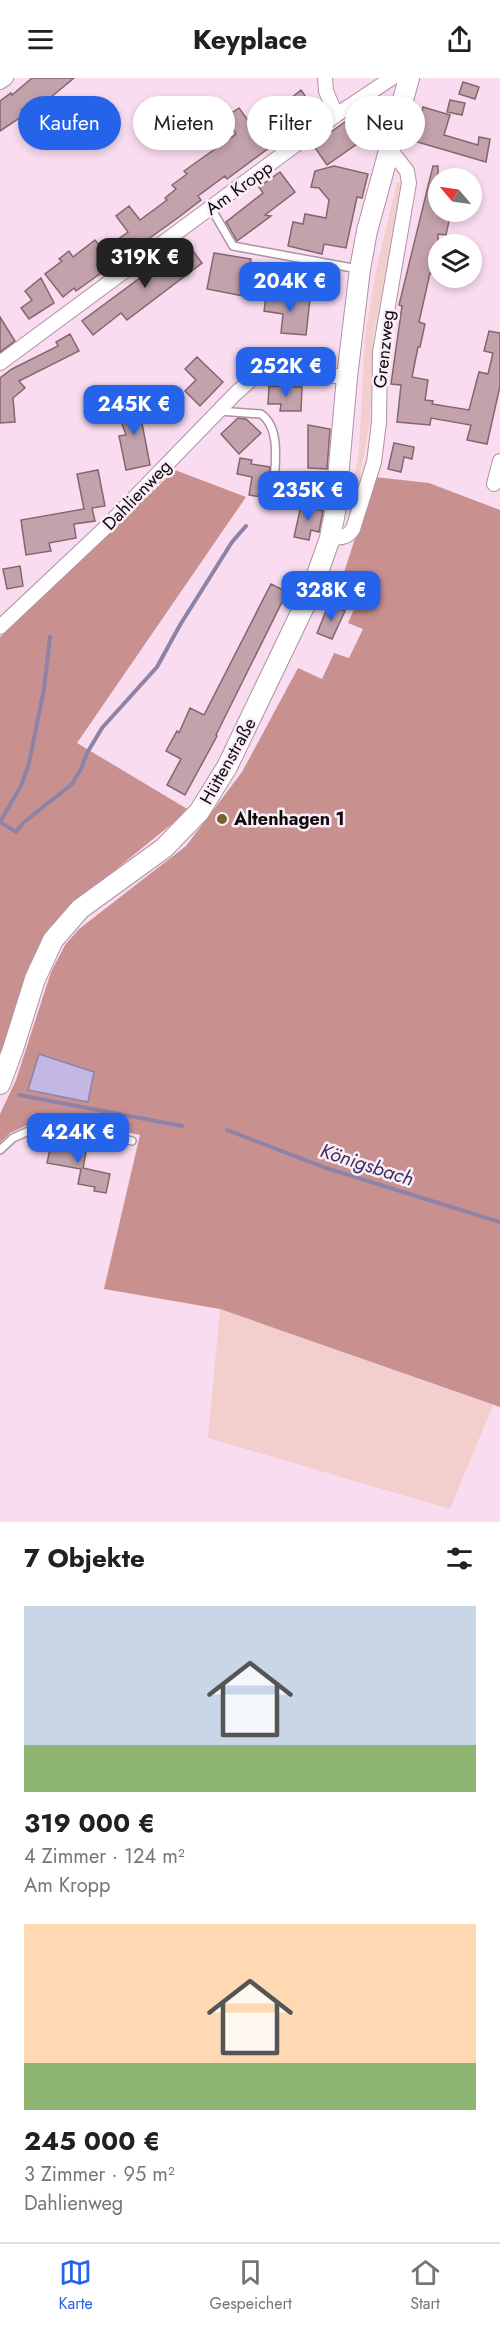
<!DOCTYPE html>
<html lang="de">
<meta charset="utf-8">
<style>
body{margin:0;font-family:Jost,sans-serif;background:#f2f2f2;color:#202124;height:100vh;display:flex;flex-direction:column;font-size:22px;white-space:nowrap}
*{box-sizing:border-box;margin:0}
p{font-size:20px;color:#757577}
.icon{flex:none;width:33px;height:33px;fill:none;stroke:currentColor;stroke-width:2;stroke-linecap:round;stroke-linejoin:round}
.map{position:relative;height:1444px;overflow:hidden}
.drawer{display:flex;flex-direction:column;background:#fff;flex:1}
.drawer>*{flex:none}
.hud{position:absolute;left:18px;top:18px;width:465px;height:54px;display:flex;gap:12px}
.needle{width:39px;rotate:299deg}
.controls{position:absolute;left:428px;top:90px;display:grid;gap:12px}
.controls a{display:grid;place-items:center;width:54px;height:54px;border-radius:50%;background:#fff;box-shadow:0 3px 9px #0003;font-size:30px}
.price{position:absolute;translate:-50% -51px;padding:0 14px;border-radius:12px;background:#2563eb;color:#fff;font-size:20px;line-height:39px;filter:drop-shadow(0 2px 3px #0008)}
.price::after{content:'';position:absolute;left:50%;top:36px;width:18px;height:14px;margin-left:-9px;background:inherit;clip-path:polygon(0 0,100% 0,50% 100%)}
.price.on{background:#222;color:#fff}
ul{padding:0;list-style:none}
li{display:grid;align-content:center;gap:12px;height:318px;padding:0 24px}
li span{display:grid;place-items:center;height:186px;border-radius:0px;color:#555}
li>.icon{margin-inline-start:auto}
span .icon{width:108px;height:108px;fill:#fffc;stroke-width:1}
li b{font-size:26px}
h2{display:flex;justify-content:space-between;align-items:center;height:72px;padding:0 24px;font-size:26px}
.pill{padding:0 21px;border-radius:27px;background:#fff;box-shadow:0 3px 9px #0003;font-size:21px;line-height:54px}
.pill.on{background:#2563eb;color:#fff}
header{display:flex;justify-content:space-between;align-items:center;height:78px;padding:0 24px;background:#fff;font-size:27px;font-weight:700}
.dock{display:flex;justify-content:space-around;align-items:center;height:84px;border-top:2px solid #e0e0e0;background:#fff;font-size:16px;color:#757577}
.dock a{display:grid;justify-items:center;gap:3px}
.dock .on{color:#2563eb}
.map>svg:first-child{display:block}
.green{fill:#f2cfcd}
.forest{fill:#c89190}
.water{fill:#c3b7e6;stroke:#8e83a6;stroke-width:1.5}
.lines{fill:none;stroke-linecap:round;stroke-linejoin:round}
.stream{stroke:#8e83a6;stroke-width:4}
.building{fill:#c3a2ab;stroke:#84666e;stroke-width:1.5}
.lane-casing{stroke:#ae93a5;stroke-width:10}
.street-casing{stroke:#ae93a5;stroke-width:16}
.secondary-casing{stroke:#ae93a5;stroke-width:22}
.lane{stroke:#fff;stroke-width:7}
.street{stroke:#fff;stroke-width:14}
.secondary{stroke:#fff;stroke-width:20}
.poi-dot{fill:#796132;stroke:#fbeff7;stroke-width:2}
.labels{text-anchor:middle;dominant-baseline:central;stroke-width:5;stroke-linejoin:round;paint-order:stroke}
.street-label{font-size:18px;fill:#130a10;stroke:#fbeff7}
.poi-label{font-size:18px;font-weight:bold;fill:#130a10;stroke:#fbeff7;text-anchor:start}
.water-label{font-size:20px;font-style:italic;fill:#412d66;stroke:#fbeff7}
</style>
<header><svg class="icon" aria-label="menu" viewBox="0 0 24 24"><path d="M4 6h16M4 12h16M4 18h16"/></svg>Keyplace<svg class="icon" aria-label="share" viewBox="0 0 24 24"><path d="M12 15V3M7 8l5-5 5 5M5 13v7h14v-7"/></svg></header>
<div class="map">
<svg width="500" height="1444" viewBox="0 0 500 1444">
<rect width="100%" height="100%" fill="#f9dcef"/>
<path class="green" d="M 397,104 L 402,105 L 373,260 L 370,343 L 353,436 L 348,438 L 359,373 L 365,259 L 376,193 Z
M 220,1231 L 493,1327 L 450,1431 L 208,1360 Z"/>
<path class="forest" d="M 175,392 L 246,419 L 77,665 L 189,732 L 73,826 L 50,849 L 29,888 L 0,980 L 0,559 Z
M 375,399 L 429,405 L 500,432 L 500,1329 L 220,1231 L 104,1211 L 140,1057 L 49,1037 L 10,1055 L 0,1065 L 0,1036 L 16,1002 L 51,894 L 65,867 L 79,851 L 186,768 L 242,694 L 298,590 L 322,601 L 334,575 L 349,580 L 363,551 L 348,545 L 355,529 L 336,519 Z"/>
<path class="water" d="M 39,976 L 94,994 L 88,1024 L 28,1012 Z"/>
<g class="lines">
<path class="stream" d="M 0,744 L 16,754 L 23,745 L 72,706 L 81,691 L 87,675 L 102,650 L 157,589 L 180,547 L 232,464 L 246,448
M 0,744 L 21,708 L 29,685 L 44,611 L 50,559
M 19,1017 L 182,1048
M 227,1052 L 326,1090 L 500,1144"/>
</g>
<path class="building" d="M 32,0 L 74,0 L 44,25 L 40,19 L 21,32 L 24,37 L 0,53 L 0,23 L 11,15 L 12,17 Z
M 463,4 L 479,9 L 475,21 L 459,16 Z
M 301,12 L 310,25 L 301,32 L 308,41 L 227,101 L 225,98 L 198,118 L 201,122 L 179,139 L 76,213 L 74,210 L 63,219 L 45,196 L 62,183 L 59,181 L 69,173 L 73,179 L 95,162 L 103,172 L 128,154 L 116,138 L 129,128 L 140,142 L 167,122 L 165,120 L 176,111 L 172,107 L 187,96 L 184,93 L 236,56 L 224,40 L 239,30 L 255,52 L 294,23 L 291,20 Z
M 450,22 L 465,25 L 462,37 L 447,34 Z
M 423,29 L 450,37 L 444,57 L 478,67 L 479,59 L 490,61 L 486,84 L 414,63 Z
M 349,41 L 364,61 L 327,87 L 313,67 Z
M 334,88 L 368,96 L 362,120 L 357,119 L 346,170 L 324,166 L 322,176 L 288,168 L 293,144 L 303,146 L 305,136 L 326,140 L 329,122 L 319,110 L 311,109 L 315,93 Z
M 433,88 L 438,88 L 438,134 L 451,134 L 446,157 L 438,156 L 438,197 L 430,195 L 419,244 L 425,246 L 420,269 L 418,269 L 412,299 L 428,302 L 425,322 L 433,323 L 432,326 L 469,332 L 479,294 L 488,296 L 493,275 L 484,273 L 489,253 L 500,255 L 500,308 L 487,366 L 467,362 L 471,347 L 431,340 L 430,347 L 397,344 L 401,307 L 391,306 L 402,228 L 399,227 Z
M 280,94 L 295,114 L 265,137 L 271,138 L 237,163 L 226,144 L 263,115 L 259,109 Z
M 187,165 L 202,185 L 127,242 L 121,235 L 93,257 L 82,243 Z
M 214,175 L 251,181 L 244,218 L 207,211 Z
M 41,200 L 54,225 L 29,241 L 21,230 L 32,222 L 25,213 Z
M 266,218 L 286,221 L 285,218 L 310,221 L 306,257 L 281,255 L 283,236 L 264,233 Z
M 0,239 L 15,263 L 0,274 Z
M 70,256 L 79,273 L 19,303 L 25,310 L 13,320 L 15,344 L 0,345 L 0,300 L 12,291 L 58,268 L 56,264 Z
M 197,279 L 223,304 L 200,328 L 185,313 L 196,302 L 185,291 Z
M 269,308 L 302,309 L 301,333 L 280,333 L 281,326 L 268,326 Z
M 144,322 L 147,332 L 140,335 L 150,387 L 126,392 L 119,358 L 126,357 L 117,332 Z
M 238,340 L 246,341 L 261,355 L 239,376 L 221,356 Z
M 308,347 L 330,351 L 327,391 L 308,390 Z
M 394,365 L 414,369 L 412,381 L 404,379 L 401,394 L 388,391 Z
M 240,380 L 252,382 L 251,386 L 270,389 L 267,420 L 249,417 L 252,399 L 237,396 Z
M 98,392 L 105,428 L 92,430 L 95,443 L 74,446 L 76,460 L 49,465 L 51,473 L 26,477 L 21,442 L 84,431 L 77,396 Z
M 301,428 L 323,433 L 319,454 L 311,452 L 309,462 L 294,459 Z
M 20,488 L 23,508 L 7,511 L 3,491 Z
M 271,506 L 287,514 L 216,657 L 217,658 L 185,717 L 167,707 L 181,681 L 166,673 L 177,653 L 179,655 L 190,630 L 204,637 Z
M 329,526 L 345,533 L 332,561 L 317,555 Z
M 52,1062 L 87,1068 L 83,1090 L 110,1096 L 106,1115 L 94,1113 L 95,1109 L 78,1106 L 81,1091 L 47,1085 Z"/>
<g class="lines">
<g class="lane-casing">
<path id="lane" d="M 211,130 L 233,168 L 358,191
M 219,333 L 261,336 C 281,350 275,385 274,407
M 0,1072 L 13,1060 L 49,1044 L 132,1063"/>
</g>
<g class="street-casing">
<path id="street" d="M 325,0 L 326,13 L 336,37
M 0,4 L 6,0
M 0,285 L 336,37 L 392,0
M 494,406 L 500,383
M 330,460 C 340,460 347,460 353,451 L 374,384 L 379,344 L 380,274 L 409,105 L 407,93 L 388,69
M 0,549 L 106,449 L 235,316 L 254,299 L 270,292 L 347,299"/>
</g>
<g class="secondary-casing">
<path id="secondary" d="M 0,1006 L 13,971 L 35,901 L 53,862 L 80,831 L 164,770 L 199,734 L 227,689 L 311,514 L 330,460 L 335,434 L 347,299 L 360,191 L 367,153 L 409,0"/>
</g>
<use href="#lane" class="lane"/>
<use href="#street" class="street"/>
<use href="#secondary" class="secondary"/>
</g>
<circle class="poi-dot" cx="222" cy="741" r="6"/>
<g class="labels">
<g class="street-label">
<text transform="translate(239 110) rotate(-36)">Am Kropp</text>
<text transform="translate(384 271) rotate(-84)">Grenzweg</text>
<text transform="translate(137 417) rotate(-46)">Dahlienweg</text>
<text transform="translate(228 683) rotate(-61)">Hüttenstraße</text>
</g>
<g class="poi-label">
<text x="234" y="741">Altenhagen 1</text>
</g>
<g class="water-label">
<text transform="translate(367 1087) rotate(18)">Königsbach</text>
</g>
</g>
</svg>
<div class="controls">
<a><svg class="needle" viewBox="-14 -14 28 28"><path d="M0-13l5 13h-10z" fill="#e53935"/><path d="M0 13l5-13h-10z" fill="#757577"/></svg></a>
<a><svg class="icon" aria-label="layers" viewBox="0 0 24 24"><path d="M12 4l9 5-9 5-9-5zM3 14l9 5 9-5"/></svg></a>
</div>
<b class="price on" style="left:145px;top:211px">319K €</b>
<b class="price" style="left:290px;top:235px">204K €</b>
<b class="price" style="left:286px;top:320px">252K €</b>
<b class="price" style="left:134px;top:358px">245K €</b>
<b class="price" style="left:308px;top:444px">235K €</b>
<b class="price" style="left:331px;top:544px">328K €</b>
<b class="price" style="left:78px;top:1086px">424K €</b>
<div class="hud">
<a class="pill on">Kaufen</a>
<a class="pill">Mieten</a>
<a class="pill">Filter</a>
<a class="pill">Neu</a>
</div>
</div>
<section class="drawer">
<h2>7 Objekte<svg class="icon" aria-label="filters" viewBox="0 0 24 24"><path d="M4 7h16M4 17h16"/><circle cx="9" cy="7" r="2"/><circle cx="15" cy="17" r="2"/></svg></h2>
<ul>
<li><span style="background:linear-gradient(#c9d6e8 75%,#8fb573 0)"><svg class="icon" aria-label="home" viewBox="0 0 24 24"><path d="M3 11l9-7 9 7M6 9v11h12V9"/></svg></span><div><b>319 000 €</b><p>4 Zimmer · 124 m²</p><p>Am Kropp</p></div></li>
<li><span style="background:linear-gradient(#ffd9b3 75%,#8fb573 0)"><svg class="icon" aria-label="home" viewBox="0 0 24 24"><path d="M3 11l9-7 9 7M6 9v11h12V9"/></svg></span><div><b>245 000 €</b><p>3 Zimmer · 95 m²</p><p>Dahlienweg</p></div></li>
</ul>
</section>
<nav class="dock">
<a class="on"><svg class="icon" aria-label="map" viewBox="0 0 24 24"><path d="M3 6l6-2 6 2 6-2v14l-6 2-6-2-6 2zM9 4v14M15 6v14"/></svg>Karte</a>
<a><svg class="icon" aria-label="saved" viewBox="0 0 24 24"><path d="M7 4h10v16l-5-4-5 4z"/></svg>Gespeichert</a>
<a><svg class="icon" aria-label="home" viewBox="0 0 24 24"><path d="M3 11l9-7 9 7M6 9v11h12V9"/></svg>Start</a>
</nav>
